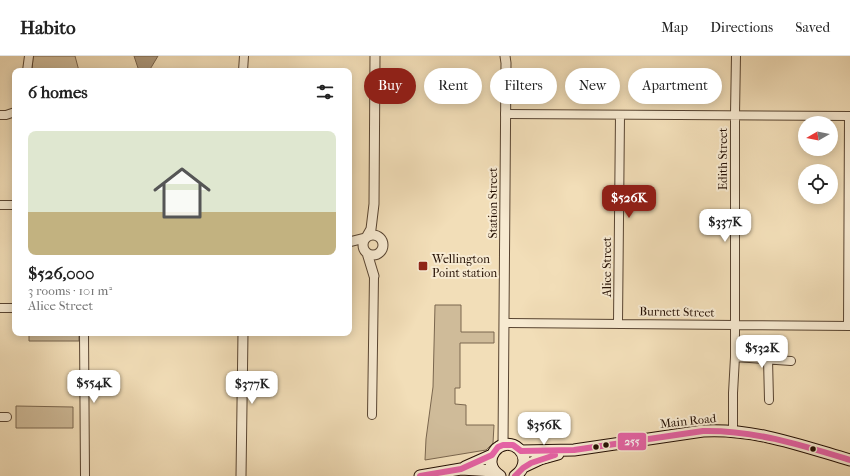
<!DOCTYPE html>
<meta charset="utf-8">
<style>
body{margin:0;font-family:"IM FELL French Canon",serif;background:#f6f6f6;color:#222;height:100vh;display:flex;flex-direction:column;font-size:15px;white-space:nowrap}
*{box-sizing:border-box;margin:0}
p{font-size:13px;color:#767676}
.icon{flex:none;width:22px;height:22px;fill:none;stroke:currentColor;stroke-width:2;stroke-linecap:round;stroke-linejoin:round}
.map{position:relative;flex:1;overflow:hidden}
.panel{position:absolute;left:12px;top:12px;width:340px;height:268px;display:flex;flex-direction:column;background:#fff;border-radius:8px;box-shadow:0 2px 10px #0003}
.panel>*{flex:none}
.banner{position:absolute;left:364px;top:12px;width:380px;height:36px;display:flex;gap:8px}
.needle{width:26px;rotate:261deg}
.tools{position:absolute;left:798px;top:60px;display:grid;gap:8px}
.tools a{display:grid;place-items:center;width:40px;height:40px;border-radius:50%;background:#fff;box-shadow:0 2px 10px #0003;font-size:20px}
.price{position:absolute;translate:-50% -34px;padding:0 9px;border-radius:8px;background:#fff;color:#222;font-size:13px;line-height:26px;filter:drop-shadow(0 1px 2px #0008)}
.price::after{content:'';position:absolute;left:50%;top:24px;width:12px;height:9px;margin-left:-6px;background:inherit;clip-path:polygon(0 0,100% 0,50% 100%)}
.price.current{background:#8f2418;color:#fff}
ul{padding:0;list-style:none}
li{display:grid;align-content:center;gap:8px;height:212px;padding:0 16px}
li+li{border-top:1px solid #e0e0e0}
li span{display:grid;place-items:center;height:124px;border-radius:8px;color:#555}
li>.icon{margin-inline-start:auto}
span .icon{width:72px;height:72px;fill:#fffc;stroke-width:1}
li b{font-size:17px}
h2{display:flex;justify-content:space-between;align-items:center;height:48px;padding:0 16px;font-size:17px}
.pill{padding:0 14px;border-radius:18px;background:#fff;box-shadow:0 2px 10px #0003;font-size:14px;line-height:36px}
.pill.current{background:#8f2418;color:#fff}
header{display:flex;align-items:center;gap:24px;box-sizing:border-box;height:56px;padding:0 20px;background:#fff;border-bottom:1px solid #e0e0e0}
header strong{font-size:19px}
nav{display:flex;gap:22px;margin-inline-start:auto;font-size:14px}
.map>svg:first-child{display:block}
.green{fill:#cfbb99;stroke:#7a664e}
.water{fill:#ac987b;stroke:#76624b}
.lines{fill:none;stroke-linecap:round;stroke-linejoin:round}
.minor-casing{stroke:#584431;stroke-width:10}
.tertiary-casing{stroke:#584431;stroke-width:11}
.secondary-casing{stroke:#251004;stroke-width:13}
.minor{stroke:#f7ead1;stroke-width:8}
.tertiary{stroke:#f7ead1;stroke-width:9}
.secondary{stroke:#f7ead1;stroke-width:11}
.bus-1-casing{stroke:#f7ead1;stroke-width:9}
.bus-1{stroke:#e463a4;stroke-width:6}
.poi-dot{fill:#8f2418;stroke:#f7ead1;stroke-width:1.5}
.bus-dot{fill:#251004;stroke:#f7ead1;stroke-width:1.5}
.labels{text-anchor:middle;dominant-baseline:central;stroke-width:4;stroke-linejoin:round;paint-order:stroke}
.street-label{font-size:12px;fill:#251004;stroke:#f7ead1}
.poi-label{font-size:12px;fill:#251004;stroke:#f7ead1;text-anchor:start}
.line-badge{stroke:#f7ead1;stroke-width:1.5}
.badge-label{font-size:11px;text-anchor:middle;font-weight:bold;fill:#fff}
</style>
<header>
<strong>Habito</strong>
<nav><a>Map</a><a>Directions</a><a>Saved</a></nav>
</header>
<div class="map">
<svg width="850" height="420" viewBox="0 0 850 420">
<rect width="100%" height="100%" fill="#f2deb8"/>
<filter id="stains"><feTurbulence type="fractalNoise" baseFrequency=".005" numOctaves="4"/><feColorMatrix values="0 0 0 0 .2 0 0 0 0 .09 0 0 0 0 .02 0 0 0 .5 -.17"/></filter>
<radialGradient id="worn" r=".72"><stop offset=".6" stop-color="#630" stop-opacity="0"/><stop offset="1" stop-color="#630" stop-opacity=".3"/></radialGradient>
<path class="green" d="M 33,0 L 75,0 L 79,15 L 32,15 Z
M 435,249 L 461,249 L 461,276 L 494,276 L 494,287 L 460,287 L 460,332 L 455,332 L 455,348 L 466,349 L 466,369 L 494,369 L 493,387 L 486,394 L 425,404 L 426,383 L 433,331 Z
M 29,277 L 79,277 L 79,285 L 29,285 Z
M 16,350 L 73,351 L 73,372 L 16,372 Z"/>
<path class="water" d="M 134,0 L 158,0 L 149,15 L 139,15 Z"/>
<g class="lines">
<g class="minor-casing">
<path id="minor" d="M 27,15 L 29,0
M 243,15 L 244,0
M 505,58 L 850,60
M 0,59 L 6,59 L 15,56
M 0,149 L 15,149
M 0,252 L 15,252
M 504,267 L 850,270
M 618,267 L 620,59
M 848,270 L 849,60
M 84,277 L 85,420
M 735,301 L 791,305
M 768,303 L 769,344
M 372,359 L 374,220
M 0,361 L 7,361
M 733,374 L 733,337 L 735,301 L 735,58 L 736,0"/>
</g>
<g class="tertiary-casing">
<path id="tertiary" d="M363 189a10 10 0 1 1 20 0a10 10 0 1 1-20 0Z
M 367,180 L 371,173 L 374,148 L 375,0
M 349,186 L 365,182
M 367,197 L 374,220
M 503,389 L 506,7 L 505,0
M 241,420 L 243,277"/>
</g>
<g class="secondary-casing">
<path id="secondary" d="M 521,395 L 574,394 L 703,375 C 754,372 802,390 850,404
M 465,411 L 492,399
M 523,411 L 540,403 L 558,398
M 420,420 L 461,413 L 494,415
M 500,420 C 478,406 501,377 519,393 C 522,396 524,400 524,404 C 524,411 521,416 515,420"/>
</g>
<use href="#minor" class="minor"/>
<use href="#tertiary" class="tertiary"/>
<use href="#secondary" class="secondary"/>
<g class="bus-1-casing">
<path id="bus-1" d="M 420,420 L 461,413 L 492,399 L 498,391 L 503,389 L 513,389 L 521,395 L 574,394 L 703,375 C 754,374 801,389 850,404
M 515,420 L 523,412 L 531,407 L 555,399"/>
</g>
<use href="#bus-1" class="bus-1"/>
</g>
<rect class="poi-dot" x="418" y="205" width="10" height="10" rx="2"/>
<g class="bus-dot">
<circle cx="606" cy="389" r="3.5"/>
<circle cx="596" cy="391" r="3.5"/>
<circle cx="813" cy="393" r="3.5"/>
</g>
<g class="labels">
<g class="street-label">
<text transform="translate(723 103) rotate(-90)">Edith Street</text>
<text transform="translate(493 147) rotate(-90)">Station Street</text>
<text transform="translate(607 211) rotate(-90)">Alice Street</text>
<text transform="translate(677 256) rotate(1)">Burnett Street</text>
<text transform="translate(688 365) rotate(-6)">Main Road</text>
</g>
<g class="poi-label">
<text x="432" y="203">Wellington<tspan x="432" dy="14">Point station</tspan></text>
</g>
</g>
<rect class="line-badge" x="617" y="376" width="30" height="19" rx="4" fill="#e463a4"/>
<g class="badge-label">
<text x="632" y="389">255</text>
</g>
<rect width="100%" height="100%" filter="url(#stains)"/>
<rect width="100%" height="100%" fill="url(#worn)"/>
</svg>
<div class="tools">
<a><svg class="needle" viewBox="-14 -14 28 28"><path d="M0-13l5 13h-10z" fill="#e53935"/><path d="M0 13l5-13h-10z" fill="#767676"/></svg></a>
<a><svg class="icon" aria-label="locate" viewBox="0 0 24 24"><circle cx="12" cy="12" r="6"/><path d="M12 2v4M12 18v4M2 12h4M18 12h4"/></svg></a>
</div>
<b class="price current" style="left:629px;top:163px">$526K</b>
<b class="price" style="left:725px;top:187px">$337K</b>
<b class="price" style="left:762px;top:313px">$532K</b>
<b class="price" style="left:94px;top:348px">$554K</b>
<b class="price" style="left:252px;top:349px">$377K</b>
<b class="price" style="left:544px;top:390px">$356K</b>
<div class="banner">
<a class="pill current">Buy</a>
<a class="pill">Rent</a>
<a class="pill">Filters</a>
<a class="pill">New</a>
<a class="pill">Apartment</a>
</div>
<section class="panel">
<h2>6 homes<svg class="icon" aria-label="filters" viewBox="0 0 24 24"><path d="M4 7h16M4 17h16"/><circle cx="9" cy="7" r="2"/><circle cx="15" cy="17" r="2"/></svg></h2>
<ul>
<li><span style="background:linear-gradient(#dfe7d0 65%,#c2b280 0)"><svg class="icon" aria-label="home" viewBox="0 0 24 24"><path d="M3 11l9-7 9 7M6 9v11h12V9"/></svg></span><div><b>$526,000</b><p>3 rooms · 101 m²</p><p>Alice Street</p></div></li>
</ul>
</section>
</div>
